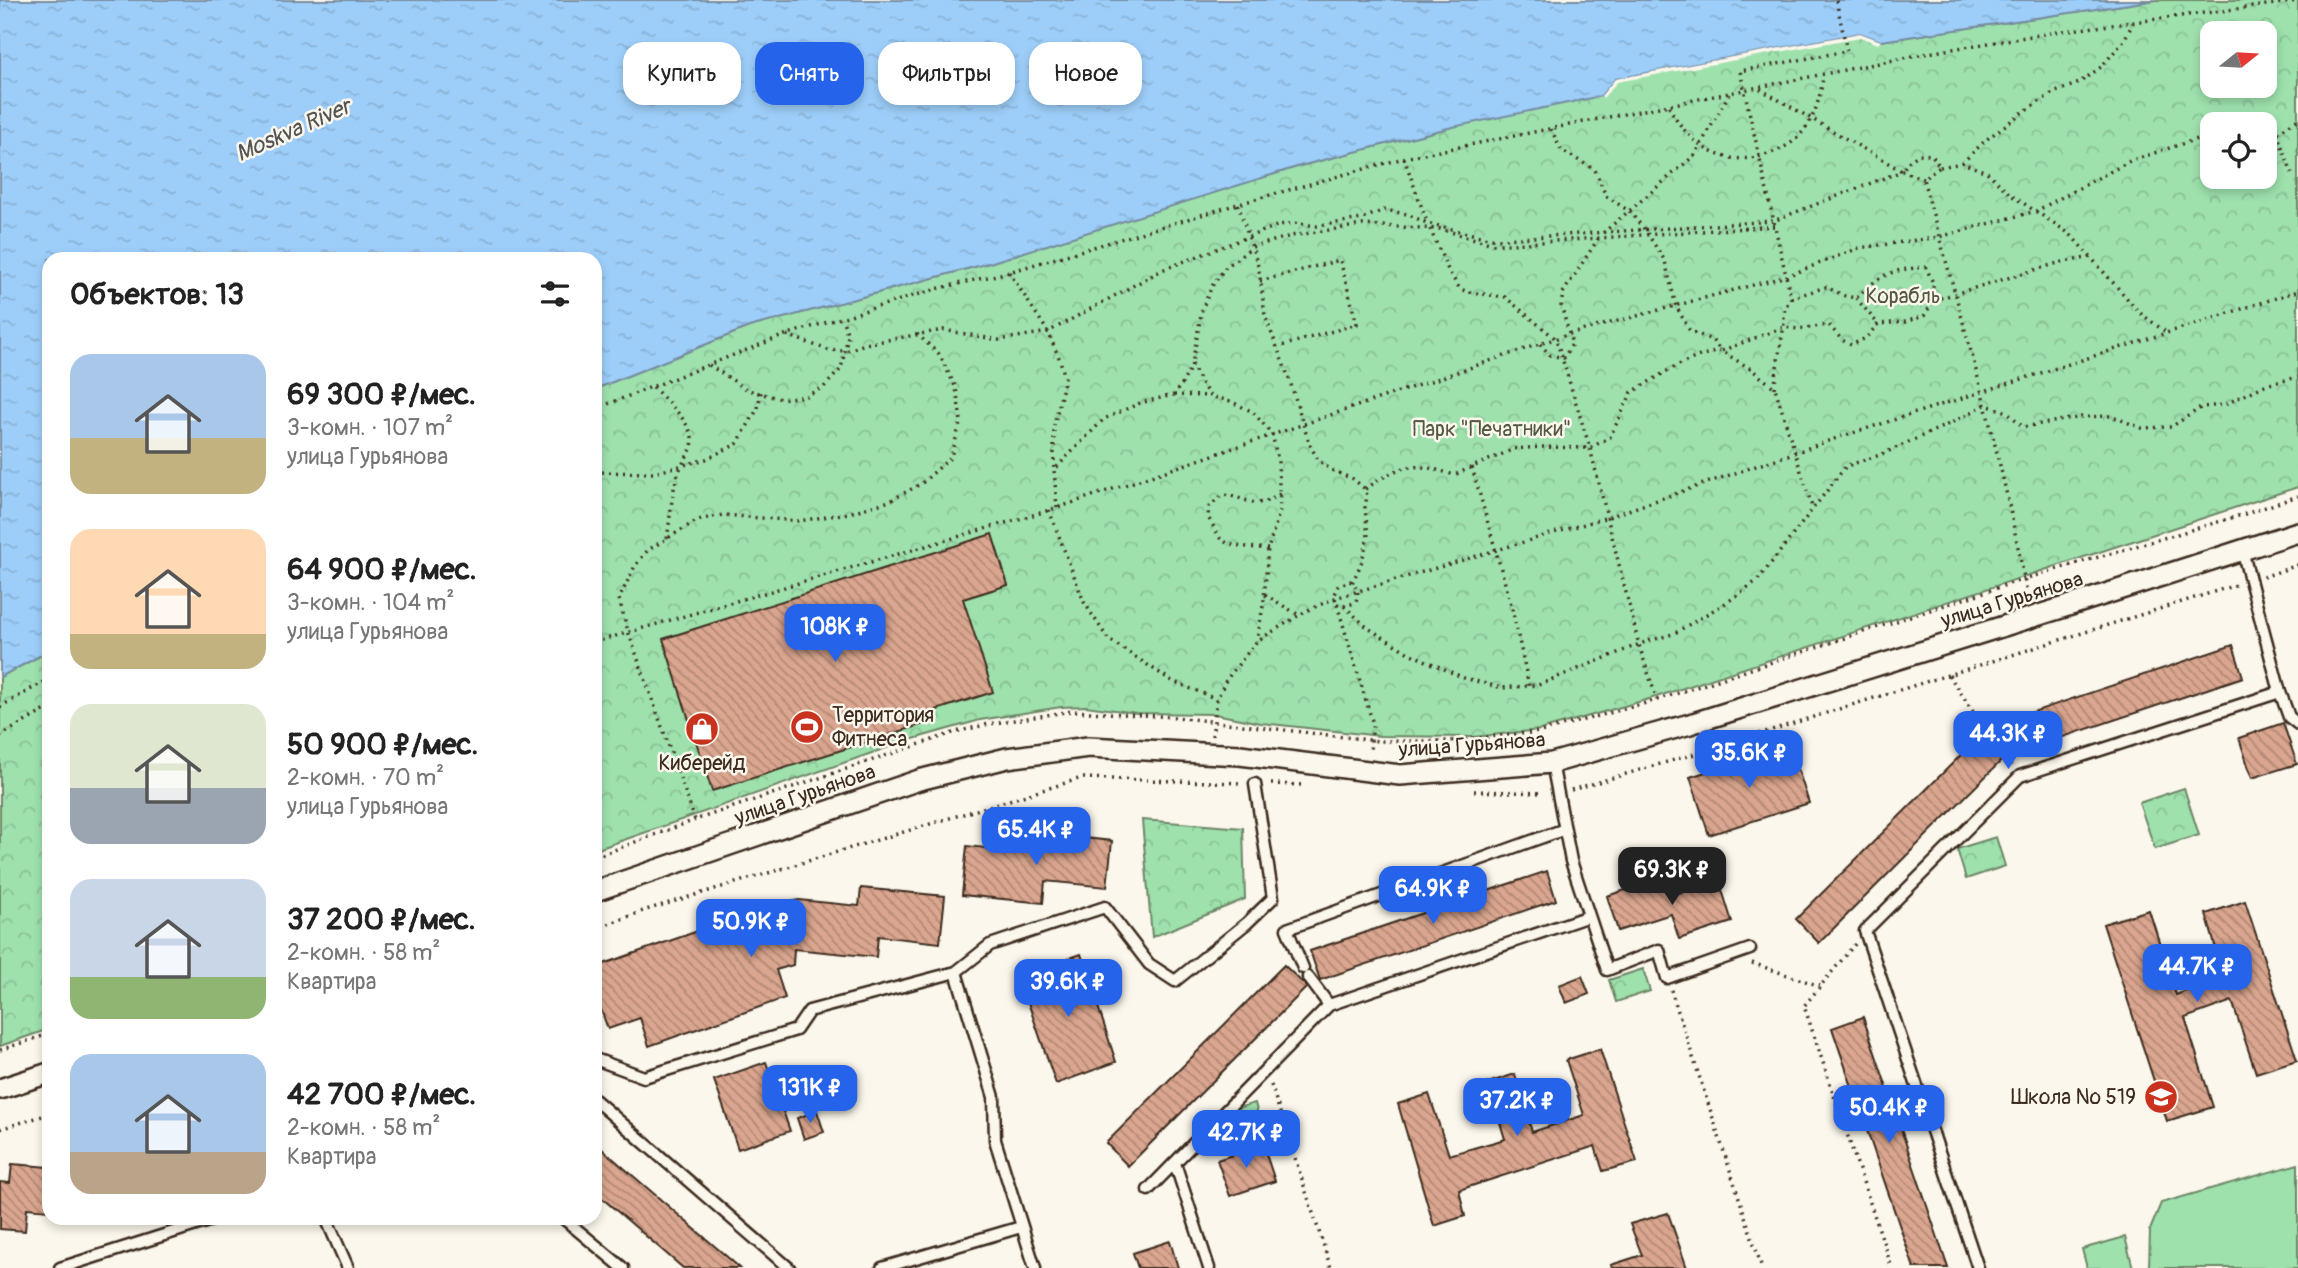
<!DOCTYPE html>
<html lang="ru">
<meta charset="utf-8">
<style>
body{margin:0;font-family:Pangolin,sans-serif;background:#f6f6f6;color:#222;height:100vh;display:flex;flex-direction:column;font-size:26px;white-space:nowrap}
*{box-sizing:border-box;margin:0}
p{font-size:23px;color:#767676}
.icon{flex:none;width:38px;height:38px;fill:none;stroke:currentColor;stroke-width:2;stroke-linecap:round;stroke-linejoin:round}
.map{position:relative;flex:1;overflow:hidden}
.details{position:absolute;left:42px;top:252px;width:560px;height:973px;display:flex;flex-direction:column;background:#fff;border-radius:21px;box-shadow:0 4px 10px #0003}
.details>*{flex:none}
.banner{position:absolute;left:623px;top:42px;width:665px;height:63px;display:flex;gap:14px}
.needle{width:46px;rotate:72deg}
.fabs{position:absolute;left:2200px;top:21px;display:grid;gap:14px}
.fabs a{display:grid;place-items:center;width:77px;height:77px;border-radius:14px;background:#fff;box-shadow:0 4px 10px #0003;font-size:35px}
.price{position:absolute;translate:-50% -60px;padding:0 16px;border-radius:14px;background:#2563eb;color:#fff;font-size:23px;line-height:46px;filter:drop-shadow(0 2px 4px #0008)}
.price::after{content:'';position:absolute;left:50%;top:42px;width:21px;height:16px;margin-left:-10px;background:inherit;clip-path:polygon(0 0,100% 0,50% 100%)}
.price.selected{background:#222;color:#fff}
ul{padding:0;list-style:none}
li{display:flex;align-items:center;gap:21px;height:175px;padding:0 28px}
li span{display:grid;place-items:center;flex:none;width:196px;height:140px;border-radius:21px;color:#555}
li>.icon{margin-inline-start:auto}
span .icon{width:84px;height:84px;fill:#fffc;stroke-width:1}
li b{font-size:30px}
h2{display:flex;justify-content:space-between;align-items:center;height:84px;padding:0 28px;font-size:30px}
.chip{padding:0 24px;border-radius:21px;background:#fff;box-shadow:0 4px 10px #0003;font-size:24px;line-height:63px}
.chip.selected{background:#2563eb;color:#fff}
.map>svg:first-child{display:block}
.green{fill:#9ee1ad;stroke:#6c8666;stroke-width:2}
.park{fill:url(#park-crowns);stroke:#6c8666;stroke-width:2;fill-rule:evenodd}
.water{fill:url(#water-ripples);stroke:#768ca1;stroke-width:2}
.pier{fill:#fbf7ec}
.building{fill:url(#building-back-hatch);stroke:#3b2a1e;stroke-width:2}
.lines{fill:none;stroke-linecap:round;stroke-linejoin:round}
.lane-casing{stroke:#3b2a1e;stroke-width:15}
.street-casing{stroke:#3b2a1e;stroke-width:24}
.path{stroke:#3b2a1e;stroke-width:3.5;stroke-dasharray:2 5;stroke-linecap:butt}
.lane{stroke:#fbf7ec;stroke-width:10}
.street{stroke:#fbf7ec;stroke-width:19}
.labels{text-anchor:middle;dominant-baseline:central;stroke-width:5;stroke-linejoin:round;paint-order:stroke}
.park-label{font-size:21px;fill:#545842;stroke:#fbf7ec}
.street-label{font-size:21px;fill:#3b2a1e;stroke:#fbf7ec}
.poi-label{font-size:21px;fill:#3b2a1e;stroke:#fbf7ec;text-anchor:start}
.water-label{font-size:23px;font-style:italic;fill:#545355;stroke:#fbf7ec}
</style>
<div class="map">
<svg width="2298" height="1268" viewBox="0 0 2298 1268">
<defs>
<pattern id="park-crowns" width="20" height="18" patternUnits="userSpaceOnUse" patternTransform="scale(1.75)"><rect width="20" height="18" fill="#9ee1ad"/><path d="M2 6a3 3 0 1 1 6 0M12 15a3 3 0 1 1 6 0" fill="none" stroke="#89c194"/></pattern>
<pattern id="water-ripples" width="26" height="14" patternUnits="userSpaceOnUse" patternTransform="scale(1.75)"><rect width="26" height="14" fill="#9dcef9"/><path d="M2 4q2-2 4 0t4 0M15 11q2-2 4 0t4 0" fill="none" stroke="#88b1d5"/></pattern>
<pattern id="building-back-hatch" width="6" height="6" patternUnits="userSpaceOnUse" patternTransform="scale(1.75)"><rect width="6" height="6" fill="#daa68f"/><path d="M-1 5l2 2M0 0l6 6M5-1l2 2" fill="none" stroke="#b28774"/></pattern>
</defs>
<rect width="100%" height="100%" fill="#fbf7ec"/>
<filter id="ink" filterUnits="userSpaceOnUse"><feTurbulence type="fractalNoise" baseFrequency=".0143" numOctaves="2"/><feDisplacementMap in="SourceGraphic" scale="14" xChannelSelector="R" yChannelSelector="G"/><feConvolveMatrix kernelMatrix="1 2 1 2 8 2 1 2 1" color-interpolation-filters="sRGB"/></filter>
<g filter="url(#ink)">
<path class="green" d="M 2298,1164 L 2298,1268 L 2149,1268 L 2150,1230 L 2161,1203 Z
M 2125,1237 L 2133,1268 L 2087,1268 L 2082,1249 Z"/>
<path class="park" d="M 2156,0 L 2298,0 L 2298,487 L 1656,697 L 1540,730 L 1473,737 L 1380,736 L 1261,723 L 1215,714 L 1136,713 L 1086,706 L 1061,707 L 980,720 L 906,741 L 595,850 L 595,389 L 749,327 L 989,263 L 1300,166 L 1448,128 L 1615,79 L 1860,33 L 1881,41 ZM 2212,33 L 2264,33 L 2264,86 L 2212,86 ZM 2212,124 L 2264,124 L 2264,177 L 2212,177 Z
M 49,651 L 49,1029 L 0,1046 L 0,677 Z
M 2184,788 L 2199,835 L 2155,849 L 2139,803 Z
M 1142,820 L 1243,828 L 1245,899 L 1152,937 Z
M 1996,837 L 2005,866 L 1966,879 L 1957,849 Z
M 1643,969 L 1650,991 L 1616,1002 L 1609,980 Z
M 1255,1103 L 1261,1126 L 1240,1131 L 1234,1109 Z"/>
<path class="water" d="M 0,0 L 2156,0 L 1881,41 L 1860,33 L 1615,79 L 1601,96 L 1448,128 L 1300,166 L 989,263 L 749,327 L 595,389 L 595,259 L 49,259 L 49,651 L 0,677 Z"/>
<path class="pier" d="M 1860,33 L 1881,41 L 1878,44 L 1860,37 L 1617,82 L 1603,98 L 1601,96 L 1615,79 Z"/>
<path class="building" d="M 992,534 L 1008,585 L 963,599 L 993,692 L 930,712 L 933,721 L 712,791 L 663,639 Z
M 2233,645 L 2243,677 L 2006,756 L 1819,943 L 1796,919 L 1972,744 L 1980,753 L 2006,731 L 2003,722 Z
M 2283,723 L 2297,764 L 2252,778 L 2239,738 Z
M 1790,745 L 1809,803 L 1709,835 L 1690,777 Z
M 1027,832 L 1112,841 L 1107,887 L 1045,881 L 1043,903 L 962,895 L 967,846 L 1025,852 Z
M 1547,871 L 1556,900 L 1320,980 L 1310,951 Z
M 1663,878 L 1669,896 L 1719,880 L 1732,922 L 1679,939 L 1671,914 L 1618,931 L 1607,896 Z
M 861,888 L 945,896 L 940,943 L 878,936 L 876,957 L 794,949 L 793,965 L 776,970 L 785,998 L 649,1046 L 640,1018 L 608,1029 L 595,993 L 595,967 L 758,910 L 799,900 L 859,906 Z
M 2245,901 L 2297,1060 L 2256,1073 L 2232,1001 L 2185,1018 L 2213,1107 L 2167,1121 L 2103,924 L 2149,910 L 2176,995 L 2224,977 L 2206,914 Z
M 1081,954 L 1116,1062 L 1056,1084 L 1019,976 Z
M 1284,965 L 1307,987 L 1128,1166 L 1106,1143 Z
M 1582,976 L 1589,994 L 1566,1003 L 1559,985 Z
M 1863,1017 L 1948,1268 L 1914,1268 L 1832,1028 Z
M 1600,1049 L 1637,1162 L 1603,1171 L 1595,1146 L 1459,1190 L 1465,1216 L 1434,1226 L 1398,1104 L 1429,1094 L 1449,1155 L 1505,1139 L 1488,1083 L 1515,1074 L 1532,1132 L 1584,1115 L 1566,1060 Z
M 766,1062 L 790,1131 L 738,1149 L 714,1080 Z
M 817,1111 L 824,1132 L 804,1139 L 797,1118 Z
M 595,1143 L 740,1268 L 683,1268 L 595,1192 Z
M 1263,1145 L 1275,1181 L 1230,1196 L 1217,1160 Z
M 12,1164 L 49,1167 L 49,1210 L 27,1208 L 25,1231 L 0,1229 L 0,1182 L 10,1183 Z
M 1668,1213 L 1687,1268 L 1612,1268 L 1611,1265 L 1642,1255 L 1630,1224 Z
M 1170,1241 L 1178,1268 L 1138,1268 L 1133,1253 Z"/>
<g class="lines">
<g class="lane-casing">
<path id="lane" d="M 2242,550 L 2280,692 L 2289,717 L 2298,724
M 1552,763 L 1571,861 L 1607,970 L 1659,950 L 1667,978 L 1750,949
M 1303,968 L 1287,929 L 1565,829
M 956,972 L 990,945 L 1105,907 L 1149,964 L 1175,981 L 1247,923 L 1273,898 L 1255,784
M 1308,977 L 1329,1005
M 595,1059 L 644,1077 L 796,1030 L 809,1011 L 956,972 L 994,1097 L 995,1140 L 1035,1268
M 595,1100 L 789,1268
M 1175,1163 L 1209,1268
M 1148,1190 L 1329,1005 L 1589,916
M 326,1218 L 348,1268
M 563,1218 L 623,1268
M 60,1268 L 218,1218
M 882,1268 L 1021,1227
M 1978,1268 L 1865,931 L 2020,776 L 2280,692"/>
</g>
<g class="street-casing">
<path id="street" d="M 595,891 L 919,780 L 1007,758 L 1088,747 L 1240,755 L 1400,775 L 1552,763 L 1690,724 L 2084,601 L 2298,532
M 0,1089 L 49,1073"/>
</g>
<path class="path" d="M 1760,89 L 1902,171 L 1908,162 L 1919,154 L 1932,155 L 1940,167 L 1923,179 C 1962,318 2003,458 2028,600
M 1669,106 C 1689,147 1725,170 1771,153 C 1781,149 1792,144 1799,136 C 1814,121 1821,96 1823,76
M 1551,129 L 1561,150 L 1595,170 L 1606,196 L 1629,211 L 1645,230 L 1665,261 L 1676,306 L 1690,331 L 1712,340 L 1721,351 L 1784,327 L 1798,329 L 1829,325 L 1842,340 L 1851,345 L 1866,338 L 1878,324 L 1905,322 L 1924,316 L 1934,300
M 2277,133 L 2292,174
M 2264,134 L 2277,133 L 2298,119
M 1404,158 L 1427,222
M 1962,163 L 1987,139 L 2020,114 L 2053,93 L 2079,83 L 2101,67 L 2123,42 L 2133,23
M 1940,167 L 1962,163 L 1987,172 L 2011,195 L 2070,234 L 2140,313 L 2167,333
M 1238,204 L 1259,269 L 1265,316 L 1290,381 L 1309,443 L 1318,460 L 1331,470 L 1353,479 L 1365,489 L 1367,495 L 1365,508 L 1368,537 L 1361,564 L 1352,583
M 1430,229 L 1449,272 L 1460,289 L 1469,292 L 1505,297 L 1556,339 L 1590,448 L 1639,645 L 1657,700
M 1603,233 L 1695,155 L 1729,94
M 1009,272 L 1048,332 L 1060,360 L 1065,378 L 1054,426 L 1054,468
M 1260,281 L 1340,260 L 1357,324 L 1278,347
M 1791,298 L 1826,287 L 1845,296 L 1856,298 C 1882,273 1891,270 1926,267 L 1933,283 L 1934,300 L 2058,263 L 2092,257
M 1856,298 L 1878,324
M 917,334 L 939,354 L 956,388 L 961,420 L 951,457 L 922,483 L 890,501 L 848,513 L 799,521 L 723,515 L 698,520 L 648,550 L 635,566 L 619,599 L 628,631 L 695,820 L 956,732 L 989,724 L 1072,711 L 1175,717 L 1378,741 L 1448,741 L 1540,732 L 1657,700 L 2024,579 L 2245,514 L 2298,496
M 787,335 L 828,350 L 846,351 L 865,344 L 943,330 L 999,340 L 1048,332 L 1162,270 L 1279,225 L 1295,223 L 1317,226 L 1362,219 L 1384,210 L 1407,214 L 1427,223 L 1488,238 L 1504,239 L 1773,221 L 1902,171 L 1923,179
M 1540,344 L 1550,355 L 1564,358 L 1572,344 L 1561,305 L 1563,293 L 1598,239
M 1192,364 L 1200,382 L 1210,396 L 1230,401 L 1253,412 L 1272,434 L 1278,460 L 1280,510 L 1268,549 L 1264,600 L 1257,641
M 709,365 L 748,390 L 781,399 L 806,396 L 824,387 L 841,369 L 848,336 L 842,318
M 653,387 C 666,401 684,415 691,434 C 696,447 688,453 683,463 C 671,485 671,515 667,539
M 1775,388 C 1776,368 1780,350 1783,330 C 1786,314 1780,314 1791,298 L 1740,71 L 1847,51 L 1836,0
M 1174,395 L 1210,396
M 595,409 L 785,335 L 936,289 L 1009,272 L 1238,204 L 1404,158 L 1934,52 L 2056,32 L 2298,1
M 1472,467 L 1512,608 L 1529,686
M 595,472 L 654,473 L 706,459 L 737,444 L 758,408 L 761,392
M 1365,489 C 1403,464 1410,461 1454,475 L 1514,449 L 1541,447 L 1590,448 L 1610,437 L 1632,392 L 1674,367 L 1702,355 L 1721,351 L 1751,369 L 1775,388 L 1813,510
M 1057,508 L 1054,470 L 1104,419 L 1140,403 L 1173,395 L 1182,384 L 1192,364 L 1202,309 L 1212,286 L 1225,268 L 1252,247 L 1291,236 L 1362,225 L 1440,229 L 1493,244 L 1511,244 L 1775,226
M 1049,510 L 1084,602 L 1108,639 L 1172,681 L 1217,699
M 1268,549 L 1237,546 L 1227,543 L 1220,538 L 1208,517 L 1209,507 L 1222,495 C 1250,497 1253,512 1280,494
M 2263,577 L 2298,565
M 1265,595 L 1299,615
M 1337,604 L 1344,606 L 1355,603 C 1360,593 1358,588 1350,581 L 1338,586 L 1334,594 L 1335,598 L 1373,724 L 1370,751
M 1344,606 L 1368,628 L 1409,653 L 1464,678 L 1502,688 L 1538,685 L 1645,642 L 1673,634 L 1729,601 L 1758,580 L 1846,466 L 1880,455 L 1949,424 L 1985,405 L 2008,412 L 2023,427 L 2082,417 L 2111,416 L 2142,428 L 2171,427 L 2202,407 L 2224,405 L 2265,385 L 2298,377
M 595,642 L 1057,508 L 1569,334 L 1787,276 L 1859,248 L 1939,237 L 2036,211 L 2130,161 L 2200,138 L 2212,137
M 1949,675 L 1993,742
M 0,707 L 49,679
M 0,736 L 49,708
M 1212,736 L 1217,699 L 1226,680 L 1257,641 L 1306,611 L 1335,598 L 1608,517 L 1837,438 L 2298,291
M 2001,754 L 2012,767
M 1271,784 L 1305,785
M 1571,790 L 1698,753 L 2236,585
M 1474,791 L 1543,793
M 595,857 L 695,820
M 595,929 L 646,910 L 1082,778 L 1242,783
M 1855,944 L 1804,1006 L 1892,1268
M 1752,963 L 1820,986
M 1671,990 L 1762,1268
M 0,1050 L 49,1034
M 1271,1085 L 1331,1268
M 0,1129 L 49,1114"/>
<use href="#lane" class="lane"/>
<use href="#street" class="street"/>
</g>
</g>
<defs>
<g id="stadium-disc" transform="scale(1.75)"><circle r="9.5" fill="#c8321e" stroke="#fbf7ec"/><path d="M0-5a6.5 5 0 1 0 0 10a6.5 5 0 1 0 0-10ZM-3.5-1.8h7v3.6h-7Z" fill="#fff"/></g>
<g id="shop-disc" transform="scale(1.75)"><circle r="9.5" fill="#c8321e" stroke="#fbf7ec"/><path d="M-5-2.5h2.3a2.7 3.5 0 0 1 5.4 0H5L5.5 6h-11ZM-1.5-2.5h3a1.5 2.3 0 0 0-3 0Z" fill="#fff"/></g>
<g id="school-disc" transform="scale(1.75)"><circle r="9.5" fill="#c8321e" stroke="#fbf7ec"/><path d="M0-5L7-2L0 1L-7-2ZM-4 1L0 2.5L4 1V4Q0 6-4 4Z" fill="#fff"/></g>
</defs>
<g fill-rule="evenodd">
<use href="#stadium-disc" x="807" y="727"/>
<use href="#shop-disc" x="702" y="729"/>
<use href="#school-disc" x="2161" y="1097"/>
</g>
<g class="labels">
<g class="park-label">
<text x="1903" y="296">Корабль</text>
<text x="1492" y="429">Парк "Печатники"</text>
</g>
<g class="street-label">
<text transform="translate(2012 600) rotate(-17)">улица Гурьянова</text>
<text transform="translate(1472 745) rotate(-4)">улица Гурьянова</text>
<text transform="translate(805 795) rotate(-19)">улица Гурьянова</text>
</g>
<g class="poi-label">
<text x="832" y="715">Территория<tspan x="832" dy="24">Фитнеса</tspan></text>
<text x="702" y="763" text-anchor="middle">Киберейд</text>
<text x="2136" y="1097" text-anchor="end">Школа № 519</text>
</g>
<g class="water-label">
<text transform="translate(293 130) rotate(-24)">Moskva River</text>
</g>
</g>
</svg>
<div class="fabs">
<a><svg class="needle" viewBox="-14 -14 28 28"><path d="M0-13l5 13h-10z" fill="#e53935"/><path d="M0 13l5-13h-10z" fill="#767676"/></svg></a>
<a><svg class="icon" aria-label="locate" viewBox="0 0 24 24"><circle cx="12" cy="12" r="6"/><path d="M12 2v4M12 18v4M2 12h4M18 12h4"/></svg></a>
</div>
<b class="price" style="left:835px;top:664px">108K ₽</b>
<b class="price" style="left:2008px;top:771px">44.3K ₽</b>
<b class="price" style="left:1749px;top:790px">35.6K ₽</b>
<b class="price" style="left:1036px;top:867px">65.4K ₽</b>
<b class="price selected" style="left:1672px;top:907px">69.3K ₽</b>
<b class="price" style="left:1433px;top:926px">64.9K ₽</b>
<b class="price" style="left:751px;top:959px">50.9K ₽</b>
<b class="price" style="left:2197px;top:1004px">44.7K ₽</b>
<b class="price" style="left:1068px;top:1019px">39.6K ₽</b>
<b class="price" style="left:810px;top:1125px">131K ₽</b>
<b class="price" style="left:1517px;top:1138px">37.2K ₽</b>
<b class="price" style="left:1889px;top:1145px">50.4K ₽</b>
<b class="price" style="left:1246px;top:1170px">42.7K ₽</b>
<div class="banner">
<a class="chip">Купить</a>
<a class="chip selected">Снять</a>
<a class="chip">Фильтры</a>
<a class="chip">Новое</a>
</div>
<section class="details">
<h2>Объектов: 13<svg class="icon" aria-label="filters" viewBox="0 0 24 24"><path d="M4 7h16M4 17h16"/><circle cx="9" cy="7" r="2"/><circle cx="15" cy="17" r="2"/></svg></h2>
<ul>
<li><span style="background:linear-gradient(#a9c7e8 60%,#c2b280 0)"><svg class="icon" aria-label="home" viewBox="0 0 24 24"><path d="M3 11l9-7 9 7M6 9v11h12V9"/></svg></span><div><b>69 300 ₽/мес.</b><p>3-комн. · 107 m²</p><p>улица Гурьянова</p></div></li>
<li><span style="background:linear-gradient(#ffd9b3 75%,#c2b280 0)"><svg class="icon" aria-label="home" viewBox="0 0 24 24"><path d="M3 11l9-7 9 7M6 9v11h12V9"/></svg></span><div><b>64 900 ₽/мес.</b><p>3-комн. · 104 m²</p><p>улица Гурьянова</p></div></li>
<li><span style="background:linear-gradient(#dfe7d0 60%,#9aa5b1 0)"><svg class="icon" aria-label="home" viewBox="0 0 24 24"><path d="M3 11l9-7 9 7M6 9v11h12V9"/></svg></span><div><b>50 900 ₽/мес.</b><p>2-комн. · 70 m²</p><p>улица Гурьянова</p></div></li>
<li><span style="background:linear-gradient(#c9d6e8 70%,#8fb573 0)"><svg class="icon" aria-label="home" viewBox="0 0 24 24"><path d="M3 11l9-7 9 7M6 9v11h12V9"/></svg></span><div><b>37 200 ₽/мес.</b><p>2-комн. · 58 m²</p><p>Квартира</p></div></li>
<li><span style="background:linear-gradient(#a9c7e8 70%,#b9a48a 0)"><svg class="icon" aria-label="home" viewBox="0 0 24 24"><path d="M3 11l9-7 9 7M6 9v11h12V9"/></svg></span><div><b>42 700 ₽/мес.</b><p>2-комн. · 58 m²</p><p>Квартира</p></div></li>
</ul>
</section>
</div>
